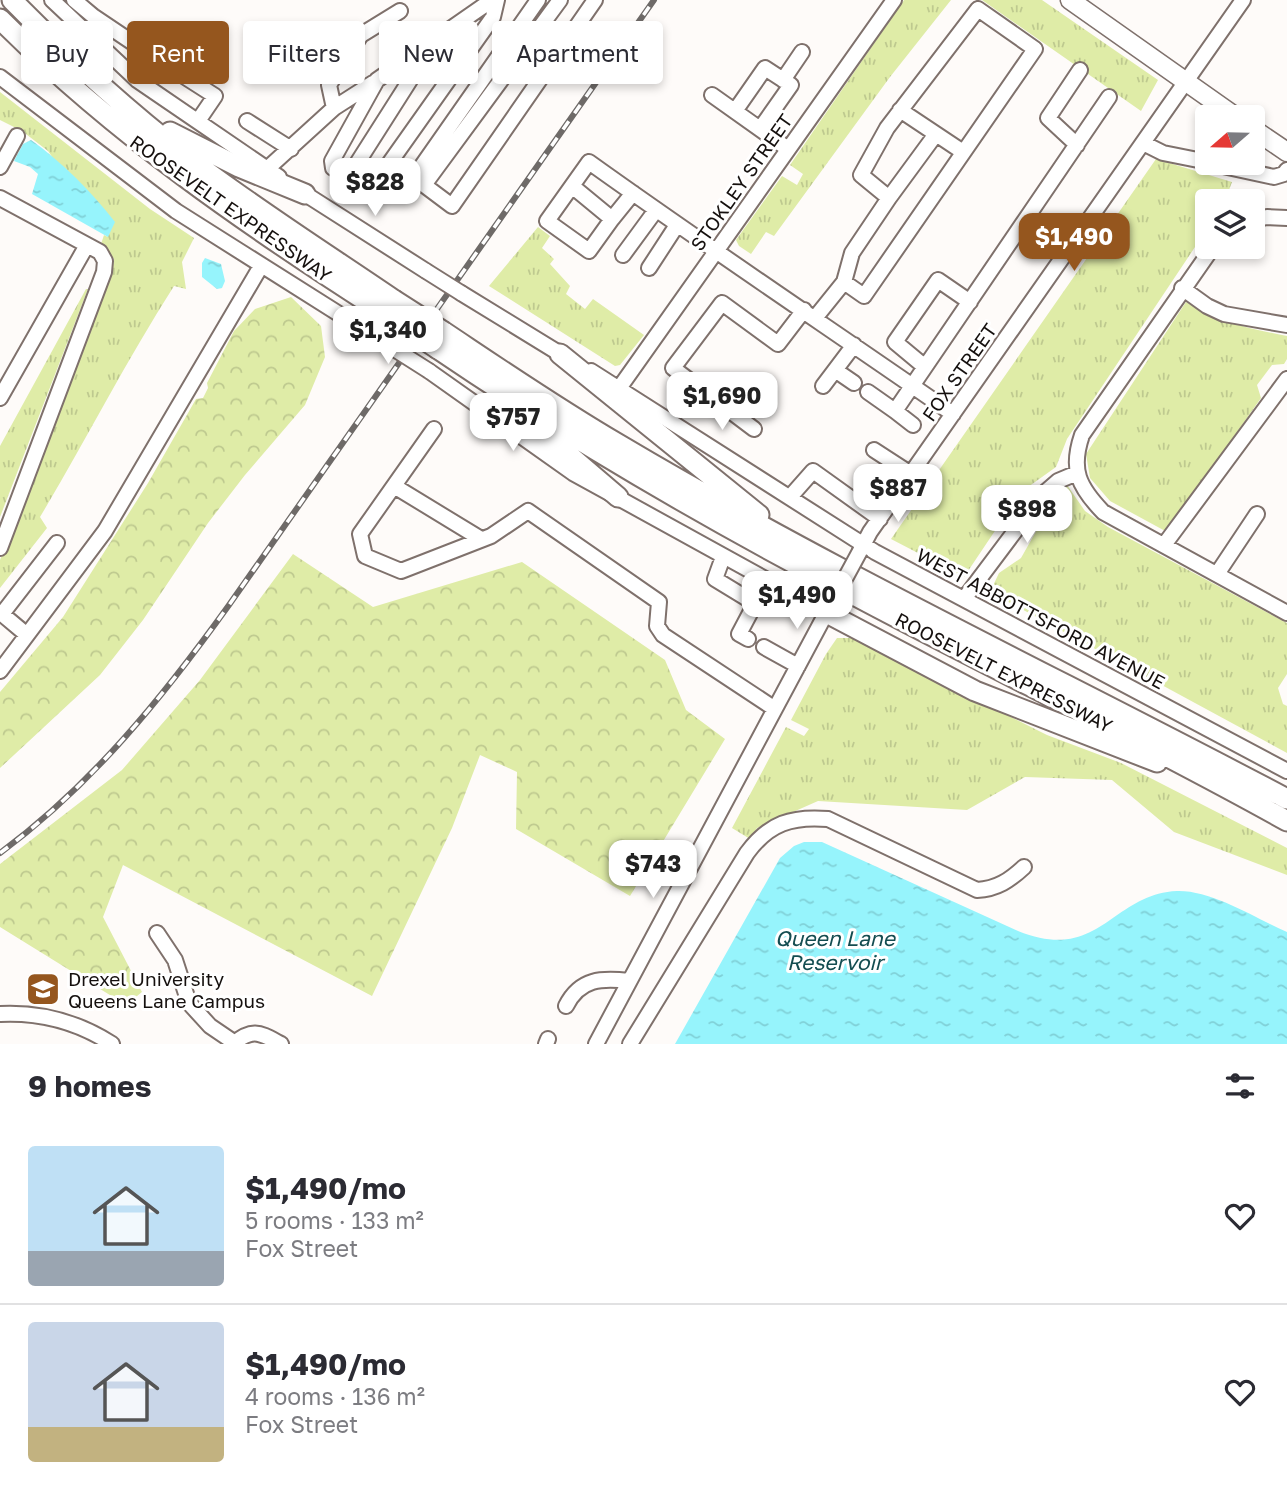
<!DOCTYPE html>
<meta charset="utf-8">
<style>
body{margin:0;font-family:"Golos Text",sans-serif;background:#f2f2f3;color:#2b2b33;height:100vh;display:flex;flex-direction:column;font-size:26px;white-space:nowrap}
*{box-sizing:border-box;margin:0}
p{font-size:23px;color:#7c7c81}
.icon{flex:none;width:38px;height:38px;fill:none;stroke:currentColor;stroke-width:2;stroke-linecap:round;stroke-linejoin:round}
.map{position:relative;height:1044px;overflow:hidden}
.details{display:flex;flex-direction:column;background:#fff;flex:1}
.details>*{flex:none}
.hud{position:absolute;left:21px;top:21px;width:700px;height:63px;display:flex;gap:14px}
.needle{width:46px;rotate:250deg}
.buttons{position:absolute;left:1195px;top:105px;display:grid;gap:14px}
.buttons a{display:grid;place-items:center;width:70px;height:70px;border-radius:7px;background:#fff;box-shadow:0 4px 10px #0003;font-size:35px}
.price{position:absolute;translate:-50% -60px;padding:0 16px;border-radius:14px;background:#fff;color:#222;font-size:23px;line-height:46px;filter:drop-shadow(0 2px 4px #0008)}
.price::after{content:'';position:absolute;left:50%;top:42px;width:21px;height:16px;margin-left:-10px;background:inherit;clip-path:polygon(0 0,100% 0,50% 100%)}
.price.selected{background:#95561e;color:#fff}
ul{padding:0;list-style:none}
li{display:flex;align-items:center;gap:21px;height:175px;padding:0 28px}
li+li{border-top:2px solid #e1e1e2}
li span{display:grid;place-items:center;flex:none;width:196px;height:140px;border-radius:7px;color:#555}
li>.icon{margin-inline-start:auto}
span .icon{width:84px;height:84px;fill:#fffc;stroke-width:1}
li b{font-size:30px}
h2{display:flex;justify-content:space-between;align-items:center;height:84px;padding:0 28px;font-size:30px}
.pill{padding:0 24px;border-radius:7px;background:#fff;box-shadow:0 4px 10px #0003;font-size:24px;line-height:63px}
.pill.selected{background:#95561e;color:#fff}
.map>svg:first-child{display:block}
.grass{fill:url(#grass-tufts)}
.forest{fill:url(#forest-crowns)}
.water{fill:url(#water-ripples)}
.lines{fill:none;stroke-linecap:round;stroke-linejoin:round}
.minor-casing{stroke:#7f716c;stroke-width:18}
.major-casing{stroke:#7f716c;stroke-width:21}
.highway-casing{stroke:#7f716c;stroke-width:23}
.minor{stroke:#fff;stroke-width:14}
.major{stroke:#fff;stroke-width:18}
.highway{stroke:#fff;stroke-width:19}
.rail-casing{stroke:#6e6a68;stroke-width:6}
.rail{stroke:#fff;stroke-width:3.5;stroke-dasharray:10;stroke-linecap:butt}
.minor-bridge-casing{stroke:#7f716c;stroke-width:18;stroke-linecap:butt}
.highway-bridge-casing{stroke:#7f716c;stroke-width:23;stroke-linecap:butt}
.minor-bridge{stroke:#fff;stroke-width:14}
.highway-bridge{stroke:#fff;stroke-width:19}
.labels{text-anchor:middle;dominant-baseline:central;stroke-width:6;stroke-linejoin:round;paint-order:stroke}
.street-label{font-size:19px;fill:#15100e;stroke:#fff}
.poi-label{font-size:19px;fill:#15100e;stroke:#fff;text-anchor:start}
.water-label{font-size:21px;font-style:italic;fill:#144d51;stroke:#fff}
</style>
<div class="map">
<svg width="1287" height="1044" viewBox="0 0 1287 1044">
<defs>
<pattern id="grass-tufts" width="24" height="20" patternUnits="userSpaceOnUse" patternTransform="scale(1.75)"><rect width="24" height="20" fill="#dfeca7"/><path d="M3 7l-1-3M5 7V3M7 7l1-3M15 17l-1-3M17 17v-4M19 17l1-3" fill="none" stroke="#bec98f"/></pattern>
<pattern id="forest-crowns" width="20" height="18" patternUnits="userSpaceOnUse" patternTransform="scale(1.75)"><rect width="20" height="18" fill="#dfeca7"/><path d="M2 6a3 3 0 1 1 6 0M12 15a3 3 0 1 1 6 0" fill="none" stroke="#bec98f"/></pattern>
<pattern id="water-ripples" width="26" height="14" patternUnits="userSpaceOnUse" patternTransform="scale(1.75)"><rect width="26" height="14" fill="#96f4fc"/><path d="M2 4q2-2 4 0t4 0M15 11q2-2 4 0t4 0" fill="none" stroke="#80d0d7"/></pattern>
</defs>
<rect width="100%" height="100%" fill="#fefbf9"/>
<path class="grass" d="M 904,0 L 951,0 L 890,77 L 774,236 L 766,232 L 751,254 L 739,246 L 736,240 L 782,176 L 797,185 L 803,174 L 790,165 Z
M 982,0 L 1042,0 L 1158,80 L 1141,111 Z
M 0,92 L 150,209 L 194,238 L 182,262 L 186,289 L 174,286 C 126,361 86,440 40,517 L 47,528 L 0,588 L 0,560 L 112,272 L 114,259 L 101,244 L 104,235 L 108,237 L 48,151 L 22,131 L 0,120 Z
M 1156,159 L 1232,182 L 1229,190 L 1236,197 L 1233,201 L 1208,201 L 1207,233 L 1199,241 L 1067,439 L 1056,467 L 1021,492 L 964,577 L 891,539 Z
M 538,227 L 550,236 L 542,248 L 554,259 L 550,264 L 570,286 L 566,294 L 585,309 L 593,299 L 644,335 L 620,365 L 615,366 L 489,286 Z
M 86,289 L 88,289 L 0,517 L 0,446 Z
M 1186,302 C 1221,323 1247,328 1287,336 L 1287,359 L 1284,364 L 1272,365 L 1257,385 L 1261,398 L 1167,532 L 1110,501 L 1090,478 L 1086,454 Z
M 1067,485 L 1085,511 L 1108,527 L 1287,623 L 1287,674 L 1278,688 L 1283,704 L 1287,706 L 1287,753 L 990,592 L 999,573 L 1021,558 L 1055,498 Z
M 837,638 L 854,638 L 1047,735 L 1121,763 L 1287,848 L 1287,875 L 1174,832 L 1112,780 L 1025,777 L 967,810 L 818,801 L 757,828 L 750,839 L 732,828 L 786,727 L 804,736 L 809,729 L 791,720 L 826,654 Z"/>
<path class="forest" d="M 291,297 L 321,326 L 325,357 L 305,405 L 245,475 L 208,523 L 143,620 L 100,675 L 0,768 L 0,692 L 63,617 L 148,483 L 196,399 L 203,398 L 208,388 L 207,383 L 234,331 L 255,309 Z
M 293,554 L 373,607 L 522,562 L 665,660 L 686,710 L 725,739 L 630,896 L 516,829 L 517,772 L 480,755 L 452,828 L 372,996 L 123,865 L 103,917 L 142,992 L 126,1005 L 0,927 L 0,864 L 122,770 L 200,680 Z"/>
<path class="water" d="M 31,140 C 62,162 92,192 115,222 L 108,237 L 32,194 L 38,174 L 30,167 L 14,161 L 23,144 Z
M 205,258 L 221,264 L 225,281 L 222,288 L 217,289 L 202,277 L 202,263 Z
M 804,842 L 822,842 L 833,847 L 1018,931 C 1100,964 1111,894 1177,891 C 1212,890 1255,918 1287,932 L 1287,1044 L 675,1044 L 780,858 L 794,846 Z"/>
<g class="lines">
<g class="minor-casing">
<path id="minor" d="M 52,0 L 137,80 L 279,177
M 74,0 L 93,16 L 154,57
M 492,0 L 377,80 L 332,161 L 333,168 L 385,190 L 405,190 L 538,0
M 560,0 L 424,185 L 452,206 L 595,0
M 0,77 L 176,211 L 366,331
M 137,80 L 154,57 L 215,96 L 198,121
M 783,80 L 802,52
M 712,95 L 788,149
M 334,108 L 329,85 L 361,35 L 400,11
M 900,110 L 936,134
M 735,111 L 765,68 L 791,85 L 760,129
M 247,121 L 291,149
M 1143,143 L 1163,153 L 1208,162
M 1077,145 L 1048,118 L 1080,70
M 1209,163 L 1274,177 L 1284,174 L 1287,170
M 0,167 L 17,136
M 267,169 L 334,108 L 373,83
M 349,176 L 433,44
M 374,185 L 493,17 L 497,0
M 572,186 L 612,219 L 633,193
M 299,190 L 426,271
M 0,198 L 100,252 L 105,261 L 104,272 L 0,548
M 889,198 L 936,134 L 963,152
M 612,219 L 589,251 L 547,221 L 589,162 C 709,248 832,330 953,414
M 1253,220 L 1267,217 L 1287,218
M 1213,247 L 1082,435 C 1070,470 1079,487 1103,512 L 1287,613
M 623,255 L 656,210
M 649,268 L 677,225
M 1182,288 L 1207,306 L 1224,314 L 1287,325
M 461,293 L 567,358
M 815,318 L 844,282 L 864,296 L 1035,49 L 978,9 L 887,128 L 861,175 L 889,198 L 852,253 L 844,282
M 925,367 L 895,342 L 938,280 L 970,302
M 835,370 L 854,383
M 429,371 L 573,473 L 827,613
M 591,371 L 875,552 L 1287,771
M 823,386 L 854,345
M 620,387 L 894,0
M 868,392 L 895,411 L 1109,97
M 0,398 L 87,245
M 895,411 L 913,425
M 434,429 L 360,534 L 365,556 L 401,571 L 491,536 L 528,511 L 659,602 L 657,626 L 663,635 L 775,709
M 754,429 L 673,368 L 722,303 L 778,344 L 804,310
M 874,450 L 911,474
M 394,486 L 481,539
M 790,497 L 813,471 L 880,519
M 1164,545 L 1287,379
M 860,551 L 870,532 L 1243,0
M 723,557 L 715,579 L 756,604
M 1217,574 L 1257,514
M 964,599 L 1043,494 L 1058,481 L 1077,473
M 27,635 L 2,614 L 57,543
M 748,639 L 739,634 L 767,581
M 764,647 L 798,666
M 0,671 L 105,531 L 261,266
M 157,933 L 175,960 L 189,1003 L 210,1026 L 235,1043
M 566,1006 C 580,978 602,978 629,981
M 0,1014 C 41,1012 78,1022 112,1044
M 233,1044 C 253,1027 260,1033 281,1044
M 546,1044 L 548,1039
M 596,1044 L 831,604
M 630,1044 L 747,853 C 769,823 792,816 828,819 L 977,890 C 997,889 1010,880 1024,867"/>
</g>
<g class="major-casing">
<path id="major" d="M 1070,0 L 1236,117
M 1253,129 L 1287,152"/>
</g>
<g class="highway-casing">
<path id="highway" d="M 12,0 C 67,56 125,109 187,157 C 254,208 325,253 394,300
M 0,19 C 115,134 247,225 383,312
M 170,132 L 239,167 L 305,194
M 444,332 C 501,370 558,409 618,444 C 835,573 1064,681 1287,799
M 438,349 C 572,440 712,521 856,596 C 999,672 1146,742 1287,821
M 560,354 L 759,515
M 533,421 L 542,432 L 618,497
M 827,613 L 975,691 L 1157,762"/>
</g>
<use href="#minor" class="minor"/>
<use href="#major" class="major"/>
<use href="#highway" class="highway"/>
<g class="rail-casing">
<path id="rail" d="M 0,853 C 92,785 163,697 229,605 L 654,0"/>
</g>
<use href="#rail" class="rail"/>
<g class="minor-bridge-casing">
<path id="minor-bridge" d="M 426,271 L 461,293
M 366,331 L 429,371
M 834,599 L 860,551"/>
</g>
<g class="highway-bridge-casing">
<path id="highway-bridge" d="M 394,300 L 444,332
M 383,312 L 438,349"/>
</g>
<use href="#minor-bridge" class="minor-bridge"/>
<use href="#highway-bridge" class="highway-bridge"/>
</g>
<defs>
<g id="university-square" transform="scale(1.75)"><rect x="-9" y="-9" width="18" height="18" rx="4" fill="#95561e" stroke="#fff"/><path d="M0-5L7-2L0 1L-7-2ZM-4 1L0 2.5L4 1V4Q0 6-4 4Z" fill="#fff"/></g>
</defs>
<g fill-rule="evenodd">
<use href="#university-square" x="43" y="989"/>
</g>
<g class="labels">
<g class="street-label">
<text transform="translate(741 182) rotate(-55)">STOKLEY STREET</text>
<text transform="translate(231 208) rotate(35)">ROOSEVELT EXPRESSWAY</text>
<text transform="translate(959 372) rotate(-55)">FOX STREET</text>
<text transform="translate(1041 618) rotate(28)">WEST ABBOTTSFORD AVENUE</text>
<text transform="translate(1004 672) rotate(27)">ROOSEVELT EXPRESSWAY</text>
</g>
<g class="poi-label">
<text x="68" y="978">Drexel University<tspan x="68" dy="22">Queens Lane Campus</tspan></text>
</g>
<g class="water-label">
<text x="835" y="938">Queen Lane<tspan x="835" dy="24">Reservoir</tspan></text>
</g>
</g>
</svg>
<div class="buttons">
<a><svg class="needle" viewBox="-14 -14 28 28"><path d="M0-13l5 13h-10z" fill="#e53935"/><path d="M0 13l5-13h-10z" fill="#7c7c81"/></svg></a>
<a><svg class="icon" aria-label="layers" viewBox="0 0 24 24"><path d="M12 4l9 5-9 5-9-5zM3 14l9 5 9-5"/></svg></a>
</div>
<b class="price" style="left:375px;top:218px">$828</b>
<b class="price selected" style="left:1074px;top:273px">$1,490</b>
<b class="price" style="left:388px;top:366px">$1,340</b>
<b class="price" style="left:722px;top:432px">$1,690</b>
<b class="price" style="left:513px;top:453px">$757</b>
<b class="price" style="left:898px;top:524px">$887</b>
<b class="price" style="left:1027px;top:545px">$898</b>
<b class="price" style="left:797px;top:631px">$1,490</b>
<b class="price" style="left:653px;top:900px">$743</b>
<div class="hud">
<a class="pill">Buy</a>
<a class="pill selected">Rent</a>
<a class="pill">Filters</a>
<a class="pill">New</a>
<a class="pill">Apartment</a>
</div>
</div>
<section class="details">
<h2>9 homes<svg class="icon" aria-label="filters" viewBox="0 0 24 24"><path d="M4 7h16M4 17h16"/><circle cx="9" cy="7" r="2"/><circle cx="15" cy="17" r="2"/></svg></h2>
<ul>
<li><span style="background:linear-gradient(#bfe0f5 75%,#9aa5b1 0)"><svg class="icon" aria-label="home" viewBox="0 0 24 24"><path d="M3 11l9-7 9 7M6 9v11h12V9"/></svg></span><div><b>$1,490/mo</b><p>5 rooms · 133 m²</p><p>Fox Street</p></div><svg class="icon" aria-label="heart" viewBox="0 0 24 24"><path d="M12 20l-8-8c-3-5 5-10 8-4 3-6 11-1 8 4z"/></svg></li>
<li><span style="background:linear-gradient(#c9d6e8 75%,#c2b280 0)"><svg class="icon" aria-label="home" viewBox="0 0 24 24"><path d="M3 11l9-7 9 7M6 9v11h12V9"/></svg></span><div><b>$1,490/mo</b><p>4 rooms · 136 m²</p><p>Fox Street</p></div><svg class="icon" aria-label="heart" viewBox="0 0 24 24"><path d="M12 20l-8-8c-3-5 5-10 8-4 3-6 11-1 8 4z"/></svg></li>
</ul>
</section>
